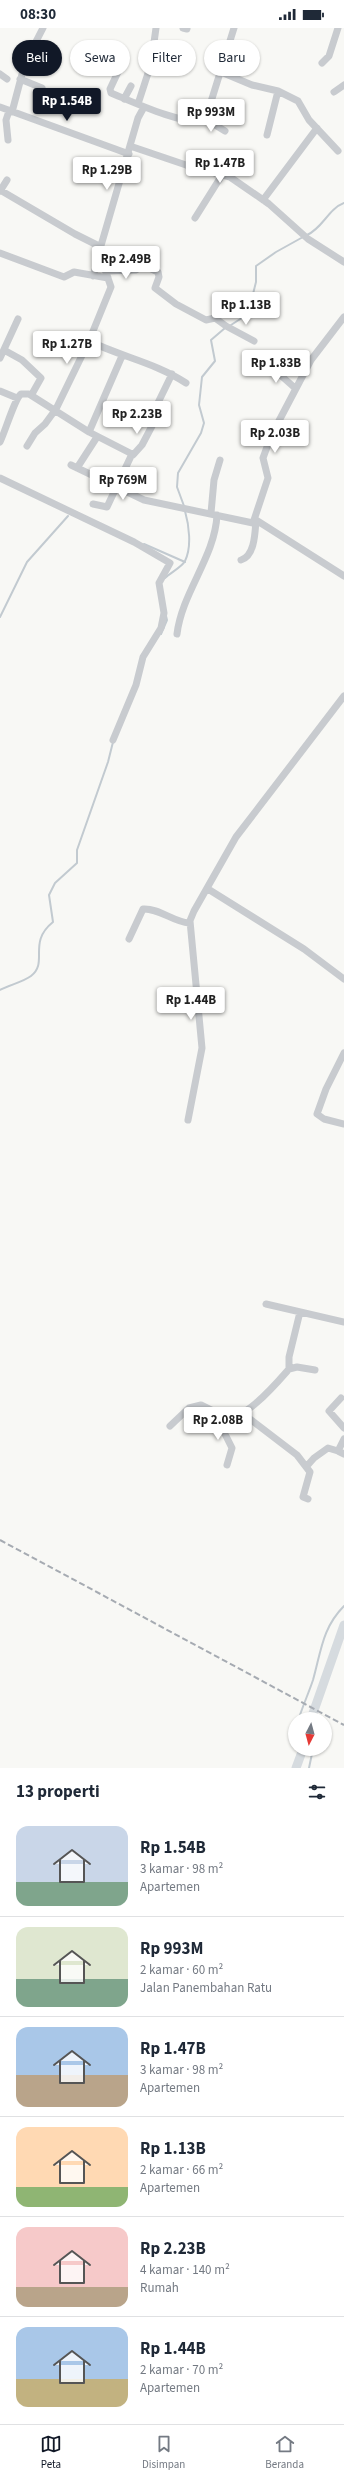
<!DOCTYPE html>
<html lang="id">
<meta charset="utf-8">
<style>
body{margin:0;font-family:"Source Sans 3",sans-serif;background:#f6f6f7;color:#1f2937;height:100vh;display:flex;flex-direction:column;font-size:15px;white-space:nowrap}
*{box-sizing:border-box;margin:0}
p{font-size:13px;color:#747a83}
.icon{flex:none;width:22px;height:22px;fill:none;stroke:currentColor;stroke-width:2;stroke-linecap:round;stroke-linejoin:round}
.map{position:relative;height:1740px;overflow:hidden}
.side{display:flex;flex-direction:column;background:#fff;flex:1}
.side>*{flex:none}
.top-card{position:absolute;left:12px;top:12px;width:320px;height:36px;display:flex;gap:8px}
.needle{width:26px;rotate:186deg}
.buttons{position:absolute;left:288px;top:1684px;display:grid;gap:8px}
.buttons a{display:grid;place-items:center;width:44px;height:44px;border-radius:50%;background:#fff;box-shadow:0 1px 3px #0004;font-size:20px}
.price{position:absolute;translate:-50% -34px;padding:0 9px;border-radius:4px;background:#fff;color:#222;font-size:13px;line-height:26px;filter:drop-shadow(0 1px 2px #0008)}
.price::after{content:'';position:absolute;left:50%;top:24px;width:12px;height:9px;margin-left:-6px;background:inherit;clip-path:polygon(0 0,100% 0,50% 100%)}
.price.current{background:#111827;color:#fff}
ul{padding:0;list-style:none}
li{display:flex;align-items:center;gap:12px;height:100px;padding:0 16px}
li+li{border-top:1px solid #e0e1e3}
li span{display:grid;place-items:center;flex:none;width:112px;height:80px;border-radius:12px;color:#555}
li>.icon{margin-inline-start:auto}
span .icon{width:48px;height:48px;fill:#fffc;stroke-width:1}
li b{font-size:17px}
h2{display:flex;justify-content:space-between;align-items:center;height:48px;padding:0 16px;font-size:17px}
.pill{padding:0 14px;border-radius:18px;background:#fff;box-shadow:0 1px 3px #0004;font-size:14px;line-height:36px}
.pill.current{background:#111827;color:#fff}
.status{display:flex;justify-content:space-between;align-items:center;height:28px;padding:0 20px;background:#fff;direction:ltr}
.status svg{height:11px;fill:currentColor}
.tabs{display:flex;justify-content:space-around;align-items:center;height:56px;border-top:1px solid #e0e1e3;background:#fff;font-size:11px;color:#747a83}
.tabs a{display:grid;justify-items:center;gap:2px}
.tabs .current{color:#111827}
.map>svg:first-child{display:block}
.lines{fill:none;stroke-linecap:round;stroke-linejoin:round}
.stream{stroke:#c2cad0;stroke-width:2}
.street{stroke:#c8cbcf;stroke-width:7}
.secondary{stroke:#d6dbdf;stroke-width:9}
.rail{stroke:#a6abb2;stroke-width:2;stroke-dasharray:6 3;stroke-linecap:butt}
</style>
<div class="status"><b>08:30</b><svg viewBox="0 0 49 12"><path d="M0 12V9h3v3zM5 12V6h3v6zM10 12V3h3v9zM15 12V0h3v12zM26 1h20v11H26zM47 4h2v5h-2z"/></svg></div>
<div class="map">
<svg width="344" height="1740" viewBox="0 0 344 1740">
<rect width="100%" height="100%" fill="#f8f8f5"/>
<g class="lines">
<path class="stream" d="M 307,207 C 323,200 328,181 344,175
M 231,297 L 248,286 L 256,254 L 256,238 L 276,224 L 303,209
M 184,478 L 177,459 L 178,445 L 201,405 L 204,395 L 199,377 L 202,349 L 215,333 L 211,312 L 225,300
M 144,516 L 185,534
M 165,550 C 170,545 182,539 185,533 C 192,519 189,497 185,483
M 0,589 L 27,534 L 68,488
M 161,606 L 167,592 L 166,588
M 0,962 C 9,957 23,954 31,948 C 49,934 27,915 53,894 L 49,867 L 55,855 L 77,835 L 77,822 L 108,734 L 113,714
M 302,1691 L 300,1687 C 304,1675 309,1664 313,1652 C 321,1624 322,1600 344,1578
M 309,1740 L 313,1721"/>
<path class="street" d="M 183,0 L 187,1
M 322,35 L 329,28 L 338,0
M 118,44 L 110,61 L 111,65 C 133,74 182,97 205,93 L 234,0
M 221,44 L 252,57 L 278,63 L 298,73 L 309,92 L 338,123
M 0,46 L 7,51
M 20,51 L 42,60
M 334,64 L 344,57
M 124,71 L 131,58
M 138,76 L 151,36 L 156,0
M 0,79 L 129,126
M 12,84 L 25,35 L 43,0
M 207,92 L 225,103
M 267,107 L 278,63
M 8,112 L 6,92 L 9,83
M 130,118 L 186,137 L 230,149 L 269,176 L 308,211 L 344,234
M 230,149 L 244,126
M 0,162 L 75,206 L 101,219
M 0,163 L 7,152
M 263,172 L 317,100
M 195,190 L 222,147
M 0,225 L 64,249 L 74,244 L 108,250
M 106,243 L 136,242 L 143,237 L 158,244 L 159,249 L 155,260 L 176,276 L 206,292 L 215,290 L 226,298 L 254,313
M 93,248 L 100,227
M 89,313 C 122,329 156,335 186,355
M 4,322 L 22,332 L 41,350 L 32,366
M 0,330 L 18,291
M 269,337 L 295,360
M 0,363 L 17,370
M 89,404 L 122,328
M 0,414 C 5,404 15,370 21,366 L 29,366 L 89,404 L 132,426 L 107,479 L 93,476
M 27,418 L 35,405 L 45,396 L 56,381 L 89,313 L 111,259 L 100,227 L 100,221 L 138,90 L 144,79
M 133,427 L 142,417 L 152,398 L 154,383 L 172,346
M 71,437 L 144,472 L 253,495 L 268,450 L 263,430 L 271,408 L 311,332 L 344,289
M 77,440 L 97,409
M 0,450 L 134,514 L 170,535 L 159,555 L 164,585 L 161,600 L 143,629 L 136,657 L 113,712
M 211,485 L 214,452 L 220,432
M 241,532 C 255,528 255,504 256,492 L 344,548
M 177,606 C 182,564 215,529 217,487
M 208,861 L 304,921 L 344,951
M 129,911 L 143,881 C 159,880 173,894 189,895 L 194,883 L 236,809 L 344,668
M 344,1025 L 326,1061 L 317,1086 L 324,1091 L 344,1096
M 188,1092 L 202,1020 L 190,893
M 266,1276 L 344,1294
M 289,1341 L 289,1329 L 300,1284
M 341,1370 L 329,1383 L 344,1400
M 242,1385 L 297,1427 L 310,1444 L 303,1469 L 308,1471
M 225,1392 L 225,1406 L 232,1420 L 227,1437
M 170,1398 L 189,1380 L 201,1377 L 211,1382 L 220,1391 C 243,1395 275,1357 289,1341 L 297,1339 L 315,1342
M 344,1411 L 338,1423 L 344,1426
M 306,1439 L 314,1430 L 328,1420 L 338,1423"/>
<path class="secondary" d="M 311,1691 L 344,1597
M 296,1740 L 303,1721"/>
<path class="rail" d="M 0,1512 L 344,1697"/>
</g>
</svg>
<div class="buttons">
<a><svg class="needle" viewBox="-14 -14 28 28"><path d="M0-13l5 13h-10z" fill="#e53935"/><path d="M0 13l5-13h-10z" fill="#747a83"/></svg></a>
</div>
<b class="price current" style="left:67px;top:94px">Rp 1.54B</b>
<b class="price" style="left:211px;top:105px">Rp 993M</b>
<b class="price" style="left:220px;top:156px">Rp 1.47B</b>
<b class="price" style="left:107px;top:163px">Rp 1.29B</b>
<b class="price" style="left:126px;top:252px">Rp 2.49B</b>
<b class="price" style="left:246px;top:298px">Rp 1.13B</b>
<b class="price" style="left:67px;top:337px">Rp 1.27B</b>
<b class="price" style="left:276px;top:356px">Rp 1.83B</b>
<b class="price" style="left:137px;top:407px">Rp 2.23B</b>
<b class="price" style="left:275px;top:426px">Rp 2.03B</b>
<b class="price" style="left:123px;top:473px">Rp 769M</b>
<b class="price" style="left:191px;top:993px">Rp 1.44B</b>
<b class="price" style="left:218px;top:1413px">Rp 2.08B</b>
<div class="top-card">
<a class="pill current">Beli</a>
<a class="pill">Sewa</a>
<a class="pill">Filter</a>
<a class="pill">Baru</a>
</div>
</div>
<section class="side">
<h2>13 properti<svg class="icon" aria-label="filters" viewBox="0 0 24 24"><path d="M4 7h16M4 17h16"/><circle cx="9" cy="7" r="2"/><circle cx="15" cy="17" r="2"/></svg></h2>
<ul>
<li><span style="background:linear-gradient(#c9d6e8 70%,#7fa58c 0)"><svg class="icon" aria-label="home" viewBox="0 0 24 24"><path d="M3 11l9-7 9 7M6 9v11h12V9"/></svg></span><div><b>Rp 1.54B</b><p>3 kamar · 98 m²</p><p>Apartemen</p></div></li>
<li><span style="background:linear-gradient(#dfe7d0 65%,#7fa58c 0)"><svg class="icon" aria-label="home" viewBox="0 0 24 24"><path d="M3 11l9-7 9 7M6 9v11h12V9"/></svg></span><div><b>Rp 993M</b><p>2 kamar · 60 m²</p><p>Jalan Panembahan Ratu</p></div></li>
<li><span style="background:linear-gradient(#a9c7e8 60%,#b9a48a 0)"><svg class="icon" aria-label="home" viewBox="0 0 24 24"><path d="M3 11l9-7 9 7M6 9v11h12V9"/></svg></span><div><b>Rp 1.47B</b><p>3 kamar · 98 m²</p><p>Apartemen</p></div></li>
<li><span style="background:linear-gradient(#ffd9b3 75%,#8fb573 0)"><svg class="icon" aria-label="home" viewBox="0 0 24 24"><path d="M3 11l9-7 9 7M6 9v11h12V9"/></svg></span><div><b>Rp 1.13B</b><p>2 kamar · 66 m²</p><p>Apartemen</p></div></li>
<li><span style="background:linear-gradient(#f6c9c9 75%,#b9a48a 0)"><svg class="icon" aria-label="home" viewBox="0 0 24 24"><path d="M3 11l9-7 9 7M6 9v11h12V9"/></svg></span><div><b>Rp 2.23B</b><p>4 kamar · 140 m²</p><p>Rumah</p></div></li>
<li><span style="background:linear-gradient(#a9c7e8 65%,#c2b280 0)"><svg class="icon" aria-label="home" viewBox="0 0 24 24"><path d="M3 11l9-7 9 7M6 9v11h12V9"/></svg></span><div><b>Rp 1.44B</b><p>2 kamar · 70 m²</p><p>Apartemen</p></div></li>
</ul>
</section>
<nav class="tabs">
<a class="current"><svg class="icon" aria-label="map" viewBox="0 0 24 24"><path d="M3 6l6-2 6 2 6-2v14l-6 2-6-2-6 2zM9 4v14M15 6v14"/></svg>Peta</a>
<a><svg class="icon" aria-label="saved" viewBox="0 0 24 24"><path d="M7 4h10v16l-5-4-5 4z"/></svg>Disimpan</a>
<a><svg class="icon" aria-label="home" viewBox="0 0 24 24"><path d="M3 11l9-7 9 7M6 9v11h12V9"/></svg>Beranda</a>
</nav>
